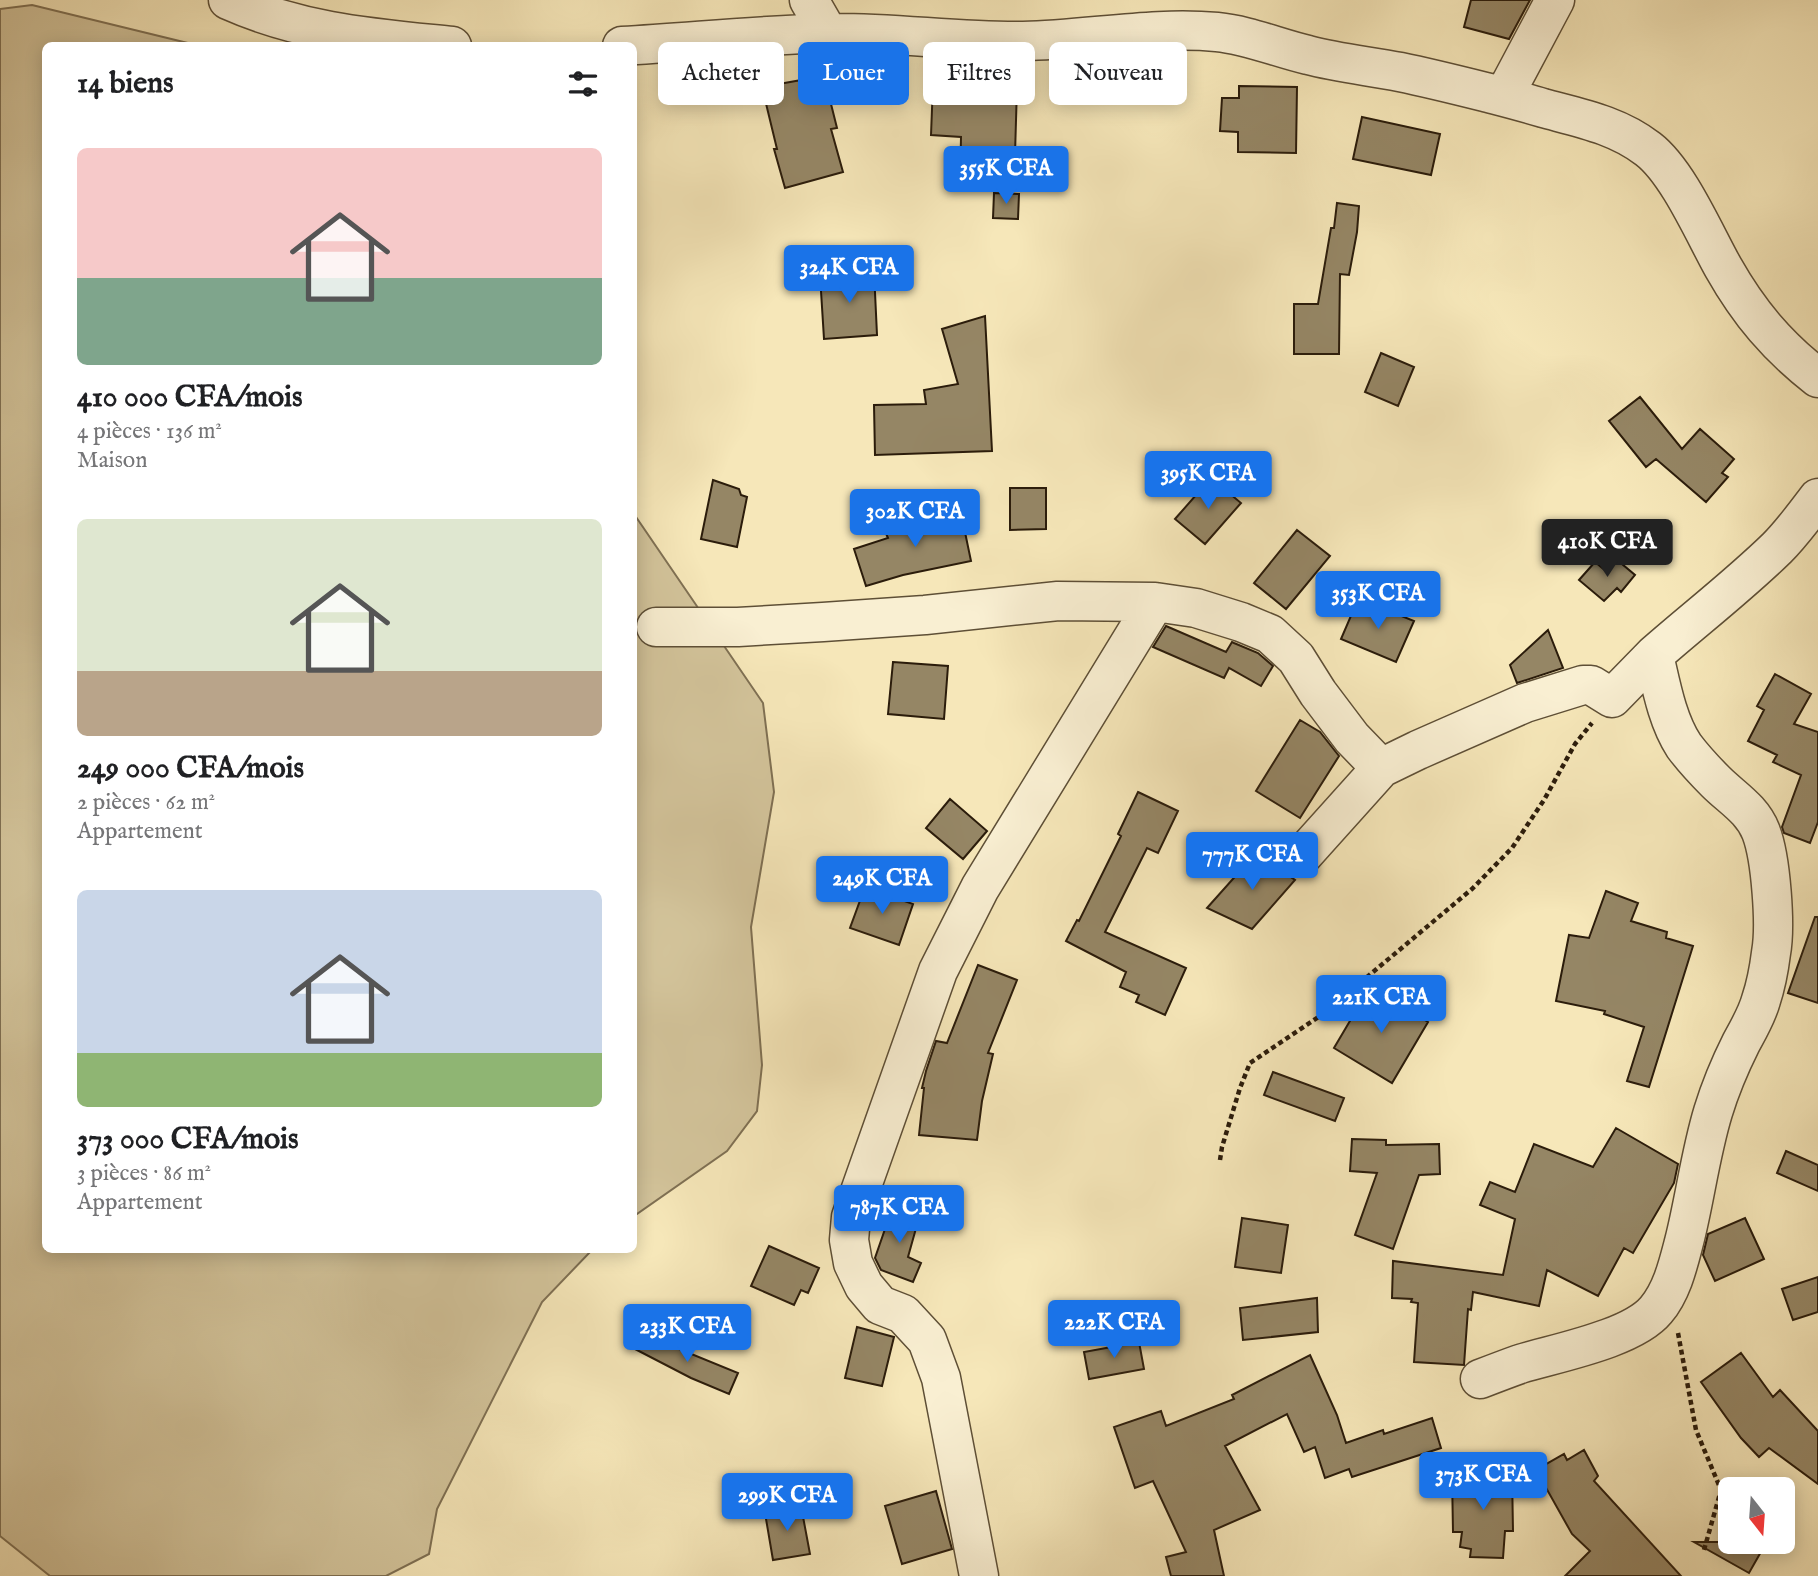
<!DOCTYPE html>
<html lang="fr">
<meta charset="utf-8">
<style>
body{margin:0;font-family:"IM FELL English",serif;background:#f6f6f6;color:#202124;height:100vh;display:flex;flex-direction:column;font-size:26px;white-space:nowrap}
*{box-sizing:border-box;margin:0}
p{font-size:23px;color:#757577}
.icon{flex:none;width:38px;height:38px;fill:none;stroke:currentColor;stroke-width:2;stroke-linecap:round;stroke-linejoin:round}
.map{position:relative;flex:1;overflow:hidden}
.panel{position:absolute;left:42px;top:42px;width:595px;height:1211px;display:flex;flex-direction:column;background:#fff;border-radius:10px;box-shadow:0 4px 18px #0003}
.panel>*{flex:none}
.guide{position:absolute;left:658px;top:42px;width:665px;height:63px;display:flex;gap:14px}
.needle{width:46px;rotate:163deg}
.controls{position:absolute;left:1718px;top:1477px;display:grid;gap:14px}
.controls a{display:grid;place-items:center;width:77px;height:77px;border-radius:10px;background:#fff;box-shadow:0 4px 18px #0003;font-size:35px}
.price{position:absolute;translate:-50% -60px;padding:0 16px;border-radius:7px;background:#1a73e8;color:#fff;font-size:23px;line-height:46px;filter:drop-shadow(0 2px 4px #0008)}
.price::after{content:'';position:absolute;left:50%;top:42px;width:21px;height:16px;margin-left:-10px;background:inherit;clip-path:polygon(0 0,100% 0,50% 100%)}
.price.on{background:#222;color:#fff}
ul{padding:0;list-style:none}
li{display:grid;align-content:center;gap:14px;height:371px;padding:0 35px}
li span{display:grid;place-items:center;height:217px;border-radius:10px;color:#555}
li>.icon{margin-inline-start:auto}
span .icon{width:126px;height:126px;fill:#fffc;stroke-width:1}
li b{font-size:30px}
h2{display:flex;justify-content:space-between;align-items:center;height:84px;padding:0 35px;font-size:30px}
.pill{padding:0 24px;border-radius:10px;background:#fff;box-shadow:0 4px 18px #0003;font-size:24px;line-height:63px}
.pill.on{background:#1a73e8;color:#fff}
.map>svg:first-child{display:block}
.green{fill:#d3c49b;stroke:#7f7053;stroke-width:2}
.building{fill:#958665;stroke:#2b1c0b;stroke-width:2}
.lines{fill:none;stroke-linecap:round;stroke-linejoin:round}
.minor-casing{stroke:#5e4f36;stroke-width:41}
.path{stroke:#2b1c0b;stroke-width:4.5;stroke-dasharray:5 3.5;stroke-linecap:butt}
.minor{stroke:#f9efd2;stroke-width:38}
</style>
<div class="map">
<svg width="1818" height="1576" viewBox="0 0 1818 1576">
<rect width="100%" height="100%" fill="#f6e7b9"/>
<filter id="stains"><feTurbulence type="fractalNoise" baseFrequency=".00286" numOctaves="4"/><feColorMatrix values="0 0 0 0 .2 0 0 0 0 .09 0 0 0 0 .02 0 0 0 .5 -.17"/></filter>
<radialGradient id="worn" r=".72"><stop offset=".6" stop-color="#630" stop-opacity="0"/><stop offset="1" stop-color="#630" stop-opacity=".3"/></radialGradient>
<path class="green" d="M 32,5 L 196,45 L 46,46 L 46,1250 L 592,1250 L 542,1302 L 437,1509 L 429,1554 L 386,1576 L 50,1576 L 0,1536 L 0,9 Z
M 634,514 L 763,703 L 774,792 L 751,927 L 762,1065 L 757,1111 L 727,1151 L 634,1216 Z"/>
<path class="building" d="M 1471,0 L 1530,0 L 1509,39 L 1464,27 Z
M 824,76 L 837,128 L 831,129 L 843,172 L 785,188 L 774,149 L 777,149 L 762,87 Z
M 933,83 L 1017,86 L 1014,189 L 960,188 L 961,137 L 931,135 Z
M 1239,86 L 1297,87 L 1296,153 L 1238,152 L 1238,132 L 1220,131 L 1222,98 L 1239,98 Z
M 1362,117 L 1440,134 L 1431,175 L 1353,159 Z
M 994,193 L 1019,194 L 1018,219 L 993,218 Z
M 1337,203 L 1359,206 L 1357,232 L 1349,275 L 1340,274 L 1339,354 L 1294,354 L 1294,304 L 1318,304 L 1331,228 L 1334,228 Z
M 874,271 L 877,335 L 824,339 L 820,275 Z
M 985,316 L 992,451 L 875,455 L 874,405 L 926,404 L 924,390 L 958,384 L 942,329 Z
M 1381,353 L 1414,367 L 1398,406 L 1365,392 Z
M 1640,397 L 1682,449 L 1700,429 L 1734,459 L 1722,473 L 1728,477 L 1706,502 L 1656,459 L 1646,467 L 1609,421 Z
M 1211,478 L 1241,503 L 1205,544 L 1175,519 Z
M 713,480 L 739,489 L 741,495 L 747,497 L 737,547 L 701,539 Z
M 1010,488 L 1046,488 L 1046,529 L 1010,530 Z
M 961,513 L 971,561 L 903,575 L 866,586 L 854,549 L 888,538 L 884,529 Z
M 1297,530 L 1330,556 L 1286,609 L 1254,583 Z
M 1616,559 L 1635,575 L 1621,592 L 1617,588 L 1604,601 L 1579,580 L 1595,562 L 1606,571 Z
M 1367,602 L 1414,621 L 1396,662 L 1341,639 L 1353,611 L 1361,615 Z
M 1166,626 L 1226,652 L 1232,642 L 1234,643 L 1258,653 L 1273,666 L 1261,686 L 1229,668 L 1224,678 L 1153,647 Z
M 1548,630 L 1563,668 L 1517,683 L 1510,665 Z
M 893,662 L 948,666 L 944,719 L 888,714 Z
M 1775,674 L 1811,694 L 1794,724 L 1818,732 L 1818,822 L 1810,843 L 1784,833 L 1782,827 L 1801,775 L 1773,762 L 1777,755 L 1748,741 L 1764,710 L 1757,706 Z
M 1300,720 L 1320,732 L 1339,756 L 1300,818 L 1256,791 Z
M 1138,792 L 1178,811 L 1158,853 L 1147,848 L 1105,932 L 1186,968 L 1165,1015 L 1136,1002 L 1139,995 L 1120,987 L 1126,972 L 1066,941 L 1077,920 L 1079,921 L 1121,836 L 1118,834 Z
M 950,799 L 987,831 L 963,859 L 926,828 Z
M 1256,853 L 1295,880 L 1252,929 L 1207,908 Z
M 865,887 L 913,904 L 899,945 L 850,928 Z
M 1606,891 L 1638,903 L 1631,921 L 1667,932 L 1666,938 L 1693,946 L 1649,1087 L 1627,1081 L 1644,1027 L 1604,1014 L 1605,1011 L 1556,1001 L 1569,935 L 1589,938 Z
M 1815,917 L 1818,917 L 1818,1003 L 1788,993 Z
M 978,965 L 1017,980 L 988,1053 L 993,1054 L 982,1101 L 977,1140 L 919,1135 L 924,1088 L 922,1088 L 926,1071 L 936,1041 L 947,1043 Z
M 1370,987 L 1428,1022 L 1392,1083 L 1334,1048 Z
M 1273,1072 L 1344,1098 L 1335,1121 L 1264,1095 Z
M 1616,1128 L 1678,1164 L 1674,1183 L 1633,1253 L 1624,1248 L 1598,1296 L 1547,1270 L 1539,1306 L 1473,1292 L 1471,1310 L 1468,1309 L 1464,1365 L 1414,1362 L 1418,1303 L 1411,1302 L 1412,1299 L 1392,1298 L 1393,1261 L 1503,1275 L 1515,1219 L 1480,1205 L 1490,1182 L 1515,1192 L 1534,1144 L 1593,1167 Z
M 1352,1139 L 1386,1140 L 1386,1145 L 1439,1144 L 1440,1174 L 1419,1175 L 1393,1249 L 1355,1235 L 1377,1173 L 1350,1171 Z
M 1786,1151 L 1818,1165 L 1818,1191 L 1777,1173 Z
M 893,1206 L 920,1214 L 908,1257 L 921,1263 L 913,1282 L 881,1270 L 875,1258 Z
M 1242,1218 L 1288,1225 L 1281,1273 L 1235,1267 Z
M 1745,1218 L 1764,1259 L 1715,1281 L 1703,1255 L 1708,1234 Z
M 769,1246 L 819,1268 L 808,1293 L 801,1290 L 794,1305 L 751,1286 Z
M 1818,1277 L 1818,1312 L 1793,1320 L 1782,1289 Z
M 1317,1298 L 1318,1332 L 1243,1340 L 1240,1308 Z
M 857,1327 L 894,1337 L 882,1386 L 845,1378 Z
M 640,1333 L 738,1373 L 729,1394 L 691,1378 L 633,1348 Z
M 1139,1342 L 1144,1369 L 1089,1379 L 1084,1352 Z
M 1741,1353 L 1773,1397 L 1780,1390 L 1818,1431 L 1818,1484 L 1769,1448 L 1759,1457 L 1741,1438 L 1701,1382 Z
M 1310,1355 L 1337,1415 L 1346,1443 L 1383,1430 L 1384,1434 L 1432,1418 L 1441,1448 L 1352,1477 L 1349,1469 L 1325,1478 L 1315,1447 L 1304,1452 L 1287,1414 L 1225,1446 L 1260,1510 L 1214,1530 L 1224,1576 L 1171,1576 L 1166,1557 L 1186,1552 L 1153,1481 L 1135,1488 L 1114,1427 L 1161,1411 L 1166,1426 L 1234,1399 L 1232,1395 Z
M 1584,1450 L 1598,1476 L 1594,1481 L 1681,1576 L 1565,1576 L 1590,1551 L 1572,1534 L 1536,1470 L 1564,1454 L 1567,1460 Z
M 1512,1473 L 1513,1531 L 1505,1531 L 1503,1558 L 1470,1557 L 1471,1549 L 1460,1547 L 1462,1532 L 1453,1532 L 1452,1474 Z
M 936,1491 L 952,1549 L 902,1564 L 885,1506 Z
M 801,1506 L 810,1554 L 773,1560 L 765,1513 Z
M 1694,1542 L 1748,1542 L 1762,1550 L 1749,1573 Z"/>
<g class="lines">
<g class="minor-casing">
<path id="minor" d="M 228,0 C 302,33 373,38 452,46
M 809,0 L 828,33
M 622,46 C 691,42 760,35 829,33 C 894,32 958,42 1023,41 C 1088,40 1152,26 1217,32 C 1248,35 1278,48 1308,55 C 1338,63 1369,66 1400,72 C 1429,78 1457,85 1485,92 C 1504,97 1524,102 1543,108 C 1580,118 1617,125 1648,149 C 1678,172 1704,233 1723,267 C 1749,313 1777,346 1818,378
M 1504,96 L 1555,0
M 656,627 L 738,627 L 823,622 L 925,615 L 1058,601 L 1155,602 L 1196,608 L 1241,622 L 1270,634 L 1296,658 L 1318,693 L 1352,738 L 1381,768 L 1418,750 L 1525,703 L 1583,685 L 1591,685 L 1612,698 L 1654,655
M 1302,856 L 1381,768
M 1480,1379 C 1493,1374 1506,1369 1520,1364 C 1556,1353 1632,1339 1656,1310 C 1672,1291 1678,1265 1684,1242 C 1695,1199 1700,1155 1713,1112 C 1720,1089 1730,1065 1741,1043 C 1748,1030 1757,1015 1761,1000 C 1766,985 1769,969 1771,953 C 1776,926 1771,858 1761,832 C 1752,809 1732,798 1716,782 C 1705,771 1693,758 1684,746 C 1667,720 1661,685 1654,655 C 1695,619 1738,586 1777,548 C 1792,533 1805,515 1818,498
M 979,1576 L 941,1378 L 927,1340 L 903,1314 L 880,1305 L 864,1286 L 853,1263 L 849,1240 L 851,1217 L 938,971 L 980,888 L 1155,602"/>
</g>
<path class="path" d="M 1220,1160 L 1222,1147 L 1240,1088 L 1250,1063 L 1323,1014 L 1472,889 L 1512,848 L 1544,800 L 1575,744 L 1592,723
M 1678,1333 L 1696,1430 L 1721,1490 L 1704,1550"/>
<use href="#minor" class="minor"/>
</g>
<rect width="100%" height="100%" filter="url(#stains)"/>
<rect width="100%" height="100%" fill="url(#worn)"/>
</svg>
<div class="controls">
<a><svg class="needle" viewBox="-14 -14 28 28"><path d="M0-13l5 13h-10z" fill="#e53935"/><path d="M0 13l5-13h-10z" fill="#757577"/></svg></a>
</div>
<b class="price" style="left:1006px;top:206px">355K CFA</b>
<b class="price" style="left:849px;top:305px">324K CFA</b>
<b class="price" style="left:1208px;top:511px">395K CFA</b>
<b class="price" style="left:915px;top:549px">302K CFA</b>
<b class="price on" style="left:1607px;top:579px">410K CFA</b>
<b class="price" style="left:1378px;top:631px">353K CFA</b>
<b class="price" style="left:1252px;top:892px">777K CFA</b>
<b class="price" style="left:882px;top:916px">249K CFA</b>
<b class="price" style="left:1381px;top:1035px">221K CFA</b>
<b class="price" style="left:899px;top:1245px">787K CFA</b>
<b class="price" style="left:1114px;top:1360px">222K CFA</b>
<b class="price" style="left:687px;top:1364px">233K CFA</b>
<b class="price" style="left:1483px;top:1512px">373K CFA</b>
<b class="price" style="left:787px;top:1533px">299K CFA</b>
<div class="guide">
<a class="pill">Acheter</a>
<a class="pill on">Louer</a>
<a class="pill">Filtres</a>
<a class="pill">Nouveau</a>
</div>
<section class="panel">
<h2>14 biens<svg class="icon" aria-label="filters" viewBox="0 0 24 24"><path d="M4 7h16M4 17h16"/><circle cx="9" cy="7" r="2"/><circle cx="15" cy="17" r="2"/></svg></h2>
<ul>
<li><span style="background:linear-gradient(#f6c9c9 60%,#7fa58c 0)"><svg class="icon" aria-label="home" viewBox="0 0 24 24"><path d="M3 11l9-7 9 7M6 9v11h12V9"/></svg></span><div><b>410 000 CFA/mois</b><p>4 pièces · 136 m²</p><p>Maison</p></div></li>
<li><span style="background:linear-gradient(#dfe7d0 70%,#b9a48a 0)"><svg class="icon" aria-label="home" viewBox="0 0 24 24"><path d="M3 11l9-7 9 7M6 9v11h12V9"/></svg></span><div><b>249 000 CFA/mois</b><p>2 pièces · 62 m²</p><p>Appartement</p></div></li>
<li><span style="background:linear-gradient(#c9d6e8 75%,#8fb573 0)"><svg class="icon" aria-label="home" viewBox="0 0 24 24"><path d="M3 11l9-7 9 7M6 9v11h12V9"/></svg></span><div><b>373 000 CFA/mois</b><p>3 pièces · 86 m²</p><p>Appartement</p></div></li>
</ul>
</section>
</div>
